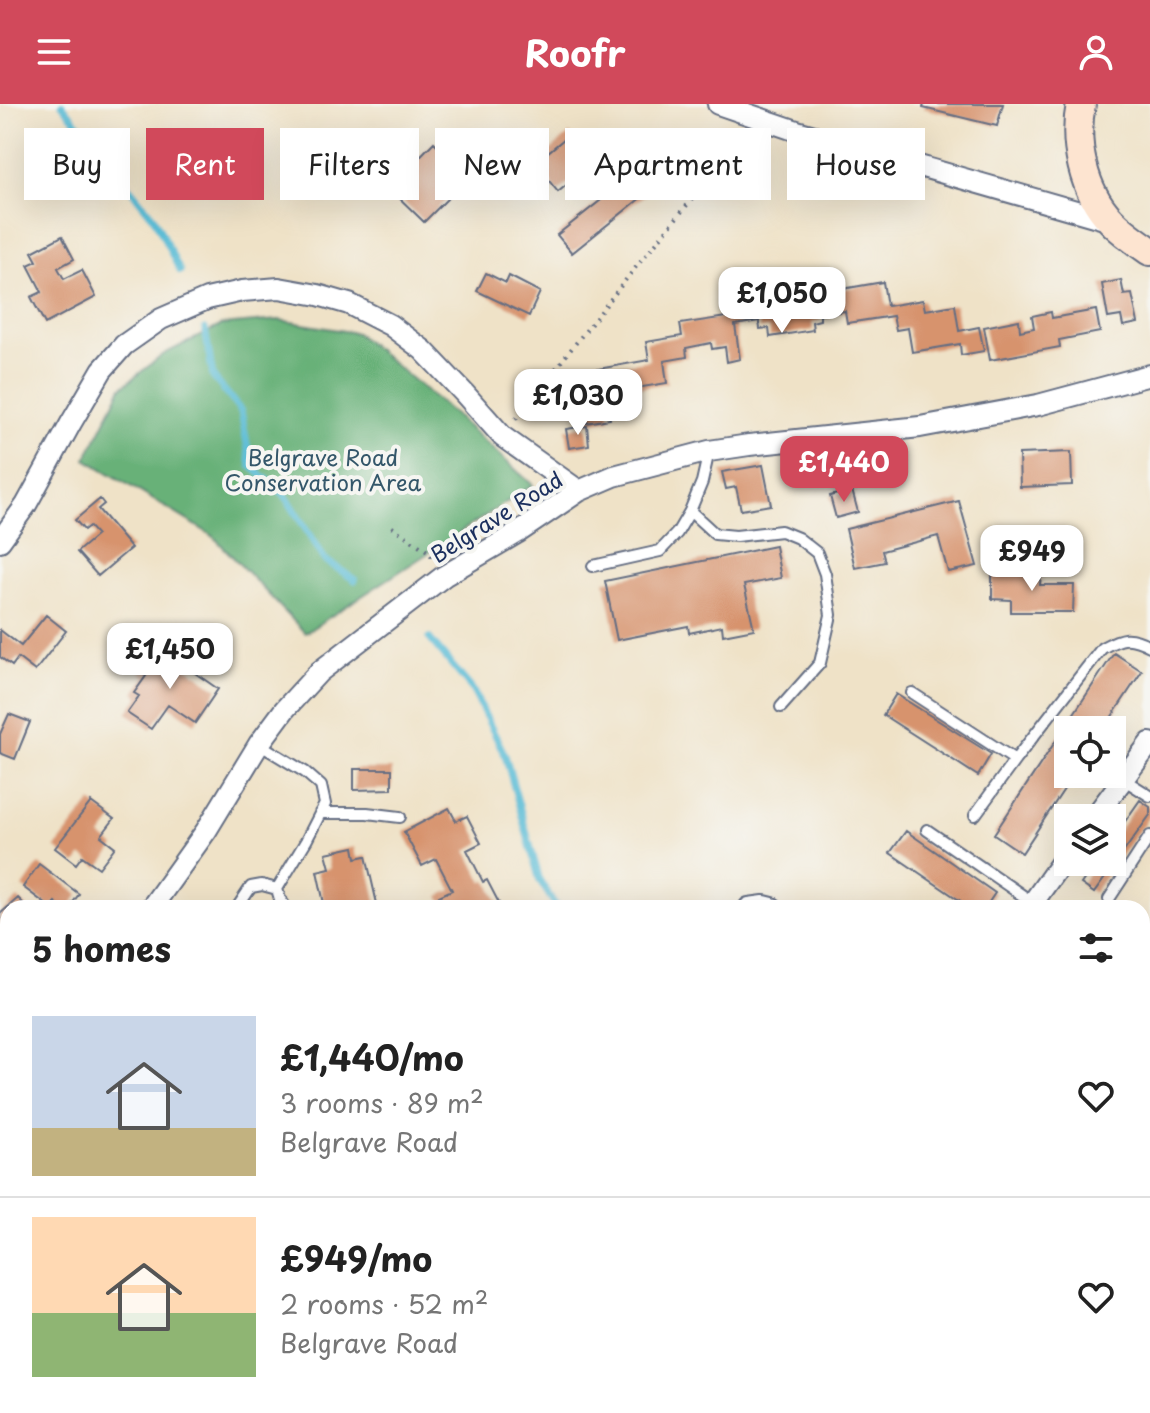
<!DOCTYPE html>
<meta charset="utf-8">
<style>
body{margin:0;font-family:"Playpen Sans",sans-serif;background:#f6f6f6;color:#222;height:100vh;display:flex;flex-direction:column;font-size:30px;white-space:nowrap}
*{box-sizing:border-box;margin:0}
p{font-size:26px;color:#767676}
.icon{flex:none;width:44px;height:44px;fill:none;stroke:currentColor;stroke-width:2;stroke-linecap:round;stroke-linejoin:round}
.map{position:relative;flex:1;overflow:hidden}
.panel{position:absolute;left:0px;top:796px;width:1150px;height:514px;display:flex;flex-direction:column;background:#fff;border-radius:24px 24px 0 0;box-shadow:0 8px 32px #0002}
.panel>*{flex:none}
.hud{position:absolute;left:24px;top:24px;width:1102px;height:72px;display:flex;gap:16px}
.fabs{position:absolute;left:1054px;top:612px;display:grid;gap:16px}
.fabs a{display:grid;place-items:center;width:72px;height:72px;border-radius:0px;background:#fff;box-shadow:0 8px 32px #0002;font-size:40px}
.price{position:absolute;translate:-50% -68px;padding:0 18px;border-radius:16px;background:#fff;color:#222;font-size:26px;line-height:52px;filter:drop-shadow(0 2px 4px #0008)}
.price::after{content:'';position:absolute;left:50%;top:48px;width:24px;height:18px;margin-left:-12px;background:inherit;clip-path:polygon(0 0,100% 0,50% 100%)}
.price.active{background:#d1495b;color:#fff}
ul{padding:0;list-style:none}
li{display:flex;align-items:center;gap:24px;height:200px;padding:0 32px}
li+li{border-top:2px solid #e0e0e0}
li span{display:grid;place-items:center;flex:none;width:224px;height:160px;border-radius:0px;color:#555}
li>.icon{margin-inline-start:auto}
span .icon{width:96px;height:96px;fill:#fffc;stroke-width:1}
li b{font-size:34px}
h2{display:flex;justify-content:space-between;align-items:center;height:96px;padding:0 32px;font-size:34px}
.chip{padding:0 28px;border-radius:0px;background:#fff;box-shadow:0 8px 32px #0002;font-size:28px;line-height:72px}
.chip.active{background:#d1495b;color:#fff}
header{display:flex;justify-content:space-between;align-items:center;height:104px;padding:0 32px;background:#d1495b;color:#fff;font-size:36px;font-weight:700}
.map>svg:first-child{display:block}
.forest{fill:#68b178;stroke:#42706b;stroke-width:2}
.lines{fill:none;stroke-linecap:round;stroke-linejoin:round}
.stream{stroke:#55bad4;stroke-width:7}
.building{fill:#d7936d}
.lane-casing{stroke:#656e83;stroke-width:14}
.street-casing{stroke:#656e83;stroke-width:24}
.secondary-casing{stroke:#656e83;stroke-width:32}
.path{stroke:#656e83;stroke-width:4;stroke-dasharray:2 6;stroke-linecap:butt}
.lane{stroke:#fff;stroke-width:10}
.street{stroke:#fff;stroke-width:20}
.secondary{stroke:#fde4d0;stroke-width:28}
.labels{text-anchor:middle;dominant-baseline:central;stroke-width:8;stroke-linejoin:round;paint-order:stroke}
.park-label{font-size:22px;fill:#34576a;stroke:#f6f6f2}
.street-label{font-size:22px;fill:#1b2f5e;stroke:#f6f6f2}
</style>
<header><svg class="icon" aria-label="menu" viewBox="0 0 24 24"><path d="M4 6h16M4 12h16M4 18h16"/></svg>Roofr<svg class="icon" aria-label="person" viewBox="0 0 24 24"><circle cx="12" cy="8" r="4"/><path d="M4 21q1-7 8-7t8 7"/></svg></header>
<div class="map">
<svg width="1150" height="1309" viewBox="0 0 1150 1309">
<rect width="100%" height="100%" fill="#f6f6f2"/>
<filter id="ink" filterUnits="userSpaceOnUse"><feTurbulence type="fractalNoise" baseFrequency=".0125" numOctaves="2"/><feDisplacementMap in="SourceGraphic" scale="16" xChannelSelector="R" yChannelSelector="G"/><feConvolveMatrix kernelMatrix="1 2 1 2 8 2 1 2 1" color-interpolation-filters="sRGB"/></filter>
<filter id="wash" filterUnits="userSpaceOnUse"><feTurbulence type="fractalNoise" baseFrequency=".006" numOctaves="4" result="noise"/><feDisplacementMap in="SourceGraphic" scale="32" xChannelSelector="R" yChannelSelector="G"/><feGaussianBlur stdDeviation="1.8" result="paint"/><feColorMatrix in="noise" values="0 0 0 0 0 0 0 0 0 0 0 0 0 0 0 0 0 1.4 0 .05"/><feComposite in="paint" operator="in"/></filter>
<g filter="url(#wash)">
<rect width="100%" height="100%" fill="#efe2c7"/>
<path class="forest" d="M 279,216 L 356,229 L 441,299 L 533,381 L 305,529 L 213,432 L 86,355 L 122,283 L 164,250 L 222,221 Z"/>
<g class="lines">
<path class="stream" d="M 62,0 L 154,114 L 180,167
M 205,225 L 213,273 L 241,307 L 251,362 L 284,390 L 325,456 L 355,476
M 429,534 L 472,585 L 505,651 L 540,777 L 557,804"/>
</g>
<g id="blocks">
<path class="building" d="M 924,0 L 1003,0 L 997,22 L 923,4 Z
M 570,30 L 583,45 L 574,51 L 586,65 L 558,88 L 535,59 Z
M 434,38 L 456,60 L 446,69 L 459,83 L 424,118 L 389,84 Z
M 644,62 L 658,80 L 572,149 L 557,131 Z
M 62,132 L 74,155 L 58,164 L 64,175 L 82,166 L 96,193 L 45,220 L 31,193 L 42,188 L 28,161 L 37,157 L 32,148 Z
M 486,169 L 506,179 L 509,172 L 540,188 L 529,212 L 477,187 Z
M 1121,176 L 1124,191 L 1132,190 L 1138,219 L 1123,222 L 1121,212 L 1108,214 L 1102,180 Z
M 883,178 L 887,202 L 923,196 L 925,206 L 955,201 L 959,227 L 979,223 L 984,247 L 961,251 L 960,240 L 912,248 L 908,224 L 896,226 L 893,212 L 847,219 L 845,207 L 820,211 L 820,216 L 812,218 L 813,226 L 770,233 L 769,224 L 760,225 L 759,217 L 735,221 L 740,255 L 727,258 L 725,243 L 712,245 L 711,239 L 686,244 L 687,253 L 664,257 L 667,279 L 606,289 L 610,315 L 586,319 L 580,280 L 601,277 L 598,265 L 649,256 L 646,238 L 682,232 L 680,220 L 733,212 L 731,202 L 777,194 L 780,210 L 797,207 L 794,186 L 817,182 L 819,189 Z
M 1096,206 L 1100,228 L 1059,236 L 1060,243 L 990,256 L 984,223 L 1019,216 L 1020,227 L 1034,224 L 1032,212 L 1051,208 L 1052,214 Z
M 587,322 L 589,341 L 569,344 L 566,325 Z
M 1071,348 L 1072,381 L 1020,383 L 1019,350 Z
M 763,361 L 771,401 L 741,406 L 736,383 L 726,385 L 722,368 Z
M 852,386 L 858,408 L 836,414 L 830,392 Z
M 100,395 L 104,400 L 98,405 L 131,444 L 98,472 L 77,448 L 97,431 L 89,422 L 84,426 L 75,416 Z
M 959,397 L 977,462 L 948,468 L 938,432 L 882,447 L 885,458 L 855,464 L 846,425 Z
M 775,442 L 781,474 L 744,481 L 754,525 L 723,531 L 722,522 L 689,529 L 688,522 L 617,536 L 605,477 Z
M 992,469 L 1041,469 L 1040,481 L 1074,481 L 1073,508 L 1011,508 L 1011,496 L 992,495 Z
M 46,511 L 66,527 L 35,567 L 18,554 L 12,562 L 0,553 L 0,526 L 21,542 Z
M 159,544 L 218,585 L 195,619 L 168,601 L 151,625 L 127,609 L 139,592 L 134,589 L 146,572 L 141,569 Z
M 1114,549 L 1142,567 L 1103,626 L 1068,626 L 1068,670 L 1074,670 L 1022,749 L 994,730 Z
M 896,590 L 991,650 L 978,672 L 883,611 Z
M 9,610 L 30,618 L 15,655 L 0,649 L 0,630 Z
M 354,665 L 392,665 L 392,685 L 354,686 Z
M 1140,696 L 1150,703 L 1150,711 L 1094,789 L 1081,780 L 1096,758 L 1112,758 L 1112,736 Z
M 91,698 L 114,715 L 101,732 L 115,743 L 99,764 L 82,752 L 76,760 L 55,744 Z
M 449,704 L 456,717 L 467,712 L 481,739 L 467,746 L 483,778 L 487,776 L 500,801 L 494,804 L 445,804 L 439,792 L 452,786 L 436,755 L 422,762 L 404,728 Z
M 906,727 L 995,789 L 985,804 L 971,804 L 890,749 Z
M 354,743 L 356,754 L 366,752 L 378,804 L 325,804 L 317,767 L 330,764 L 326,749 Z
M 39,760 L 79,790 L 69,804 L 63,804 L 55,798 L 51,804 L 23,783 Z
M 18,794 L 28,804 L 8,804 L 8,841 L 0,832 L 0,810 Z
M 1142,993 L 1150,995 L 1149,1065 L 1142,1062 Z
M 0,998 L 8,1004 L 8,1057 L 0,1050 Z
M 66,1302 L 96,1302 L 98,1309 L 68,1309 Z
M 316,1302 L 340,1302 L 335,1309 L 327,1309 Z
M 540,1302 L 576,1302 L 576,1309 L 540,1309 Z
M 1101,1302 L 1141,1302 L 1147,1309 L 1107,1309 Z"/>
</g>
</g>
<g filter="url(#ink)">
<use href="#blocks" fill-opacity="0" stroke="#656e83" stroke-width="2"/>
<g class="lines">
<g class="lane-casing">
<path id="lane" d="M 690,407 L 715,430 L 736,432 L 781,427 L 798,434 L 817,449 L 825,470 L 831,511 L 820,559 L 781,603
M 593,462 L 660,447 L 677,429 L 690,407 L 702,378 L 709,347
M 912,589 L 1015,656
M 259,640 L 305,668 L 321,682 L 325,700 L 306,737 L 277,785 L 280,795 L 286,804
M 1123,675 L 1150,692
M 320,709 L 367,709 L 400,713
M 975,711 L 1015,656 L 1102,544 C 1122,533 1129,531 1150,542
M 927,726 L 1032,798
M 1109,795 L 1150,732
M 237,804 L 251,783 L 262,781 L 277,785
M 1142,1174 L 1150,1177
M 1142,1287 L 1150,1290"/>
</g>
<g class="street-casing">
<path id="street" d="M 718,0 L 797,27 L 1111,117
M 0,437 L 26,401 L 71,319 L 102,266 L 124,241 L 161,215 L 207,195 L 242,187 L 279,184 L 318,191 L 349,200 L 390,221 L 423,246 L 464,289 L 503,333 L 579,387
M 1094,714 L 1150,639
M 151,804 L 206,727 L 259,640 L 285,605 L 319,568 L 444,472 L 517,429 L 579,387 L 614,372 L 709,347 L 749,341 L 920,323 L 1038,301 L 1150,271
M 749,804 L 764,802 L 772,804
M 1029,804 L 1068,749
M 0,947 L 8,940
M 0,1155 L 8,1161
M 1142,1234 L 1150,1236
M 0,1261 L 8,1259
M 189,1302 L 198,1309
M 610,1302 L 610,1309
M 1038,1302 L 1044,1309"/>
</g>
<g class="secondary-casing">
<path id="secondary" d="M 1081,0 C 1073,39 1083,87 1111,116 C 1122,128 1137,138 1150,147"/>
</g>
<path class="path" d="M 516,315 L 632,168 L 744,32
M 392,423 L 429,448 L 432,453"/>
<use href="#lane" class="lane"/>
<use href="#street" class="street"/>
<use href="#secondary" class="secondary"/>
</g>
</g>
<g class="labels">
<g class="park-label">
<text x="323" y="352">Belgrave Road<tspan x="323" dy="25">Conservation Area</tspan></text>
</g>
<g class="street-label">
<text transform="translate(496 412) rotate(-32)">Belgrave Road</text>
</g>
</g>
</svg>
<div class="fabs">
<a><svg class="icon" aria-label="locate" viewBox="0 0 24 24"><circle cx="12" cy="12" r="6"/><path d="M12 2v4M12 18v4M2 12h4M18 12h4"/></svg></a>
<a><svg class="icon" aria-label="layers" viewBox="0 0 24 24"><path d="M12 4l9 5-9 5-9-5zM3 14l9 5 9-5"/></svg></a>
</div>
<b class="price" style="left:782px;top:231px">£1,050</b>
<b class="price" style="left:578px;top:333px">£1,030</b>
<b class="price active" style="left:844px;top:400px">£1,440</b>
<b class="price" style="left:1032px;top:489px">£949</b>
<b class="price" style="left:170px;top:587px">£1,450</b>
<div class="hud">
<a class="chip">Buy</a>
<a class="chip active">Rent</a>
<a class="chip">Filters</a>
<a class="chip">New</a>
<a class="chip">Apartment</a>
<a class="chip">House</a>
</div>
<section class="panel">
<h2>5 homes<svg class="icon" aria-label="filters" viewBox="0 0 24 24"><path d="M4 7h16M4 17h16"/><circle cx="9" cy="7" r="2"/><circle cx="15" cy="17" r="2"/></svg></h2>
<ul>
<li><span style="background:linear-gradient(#c9d6e8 70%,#c2b280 0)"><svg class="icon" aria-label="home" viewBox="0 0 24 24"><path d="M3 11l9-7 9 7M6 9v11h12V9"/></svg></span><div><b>£1,440/mo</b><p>3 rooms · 89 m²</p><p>Belgrave Road</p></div><svg class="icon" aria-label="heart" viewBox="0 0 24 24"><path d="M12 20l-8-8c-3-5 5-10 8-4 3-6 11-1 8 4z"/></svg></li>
<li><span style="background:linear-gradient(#ffd9b3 60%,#8fb573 0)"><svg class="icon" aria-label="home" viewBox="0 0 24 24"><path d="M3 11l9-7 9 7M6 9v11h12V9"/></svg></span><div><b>£949/mo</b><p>2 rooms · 52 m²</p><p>Belgrave Road</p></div><svg class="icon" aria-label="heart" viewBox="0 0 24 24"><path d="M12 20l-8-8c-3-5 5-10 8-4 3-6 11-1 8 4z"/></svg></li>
</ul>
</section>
</div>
